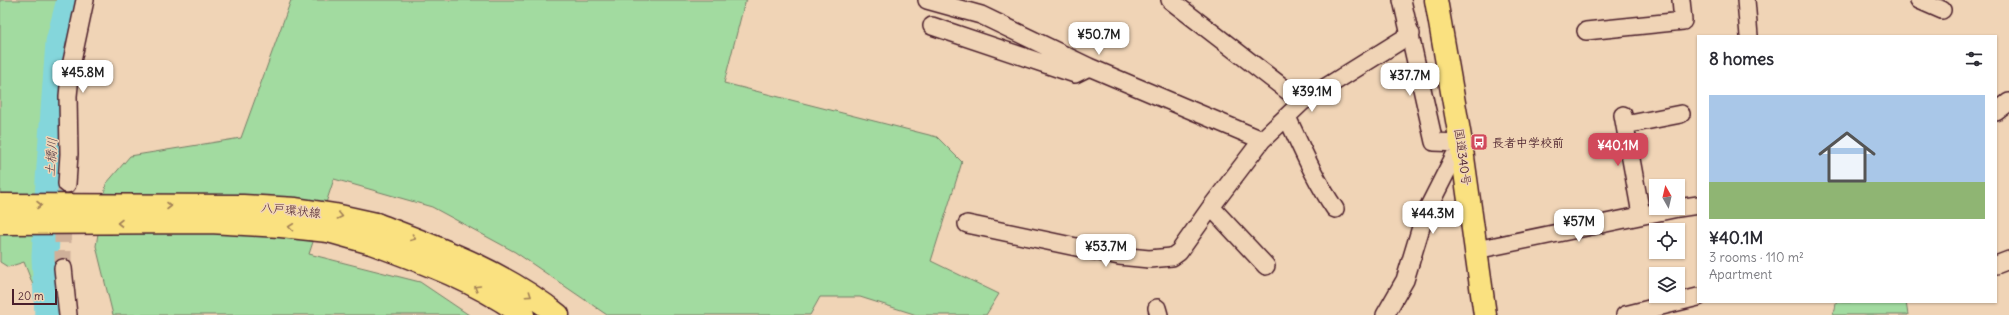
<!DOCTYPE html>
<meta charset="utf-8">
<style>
body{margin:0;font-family:Delius,"Klee One",sans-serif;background:#f7f7f7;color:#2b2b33;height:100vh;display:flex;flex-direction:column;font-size:15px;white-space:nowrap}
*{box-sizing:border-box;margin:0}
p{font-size:13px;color:#7c7c81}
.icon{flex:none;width:22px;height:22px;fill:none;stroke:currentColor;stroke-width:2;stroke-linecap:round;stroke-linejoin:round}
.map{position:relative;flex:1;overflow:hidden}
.side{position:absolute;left:1697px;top:35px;width:300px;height:268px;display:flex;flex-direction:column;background:#fff;border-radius:0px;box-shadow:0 1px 3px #0004}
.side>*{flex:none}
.needle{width:26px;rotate:352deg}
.fabs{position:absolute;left:1649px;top:179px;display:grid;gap:8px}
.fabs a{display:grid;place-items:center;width:36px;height:36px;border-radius:0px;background:#fff;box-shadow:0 1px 3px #0004;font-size:20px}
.scale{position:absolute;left:12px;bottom:10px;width:45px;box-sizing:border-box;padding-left:4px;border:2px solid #4a1f2b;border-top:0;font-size:11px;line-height:14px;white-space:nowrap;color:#4a1f2b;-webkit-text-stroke:3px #f0d4b6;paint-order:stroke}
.price{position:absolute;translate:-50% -34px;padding:0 9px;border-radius:8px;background:#fff;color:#222;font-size:13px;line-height:26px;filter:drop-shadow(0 1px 2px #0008)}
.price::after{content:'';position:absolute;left:50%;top:24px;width:12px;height:9px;margin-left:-6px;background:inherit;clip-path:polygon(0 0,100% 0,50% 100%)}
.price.on{background:#d1495b;color:#fff}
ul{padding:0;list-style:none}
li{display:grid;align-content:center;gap:8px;height:212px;padding:0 12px}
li+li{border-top:1px solid #e1e1e2}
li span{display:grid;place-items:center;height:124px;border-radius:0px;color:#555}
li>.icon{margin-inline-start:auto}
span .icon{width:72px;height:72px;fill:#fffc;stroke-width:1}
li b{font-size:17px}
h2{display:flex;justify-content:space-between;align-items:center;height:48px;padding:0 12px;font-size:17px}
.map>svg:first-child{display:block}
.green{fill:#a2dba0;stroke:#767d66}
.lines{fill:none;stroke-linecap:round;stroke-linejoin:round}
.river{stroke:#84d6db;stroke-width:27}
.minor-tunnel{stroke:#cfb09a;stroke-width:17;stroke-dasharray:17 8;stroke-linecap:butt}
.minor-casing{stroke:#4a1f2b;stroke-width:20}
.major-casing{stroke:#4a1f2b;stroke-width:25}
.highway-casing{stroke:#4a1f2b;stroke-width:25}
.minor{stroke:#f0d4b6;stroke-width:17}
.major{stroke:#fae180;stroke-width:22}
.highway{stroke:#fae180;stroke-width:22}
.major-bridge-casing{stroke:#4a1f2b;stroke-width:25;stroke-linecap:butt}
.major-bridge{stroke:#fae180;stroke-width:22}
.oneway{stroke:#a28056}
.labels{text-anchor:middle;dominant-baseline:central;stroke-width:3;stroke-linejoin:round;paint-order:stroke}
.poi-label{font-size:12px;font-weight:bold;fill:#4a1f2b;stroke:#f0d4b6;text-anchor:start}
.street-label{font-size:12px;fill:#4a1f2b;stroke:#f0d4b6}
.water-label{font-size:13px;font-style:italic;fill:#533a45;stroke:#f0d4b6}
</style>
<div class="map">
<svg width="2009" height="315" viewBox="0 0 2009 315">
<rect width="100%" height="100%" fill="#f0d4b6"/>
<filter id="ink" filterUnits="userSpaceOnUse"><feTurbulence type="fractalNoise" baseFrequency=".025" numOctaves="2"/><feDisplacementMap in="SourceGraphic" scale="8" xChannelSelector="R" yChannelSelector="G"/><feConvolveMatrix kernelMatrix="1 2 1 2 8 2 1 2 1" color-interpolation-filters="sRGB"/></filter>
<g filter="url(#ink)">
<path class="green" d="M 0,0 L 65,0 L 58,143 L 42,162 L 43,295 L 38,298 L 24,262 L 8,267 L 0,262 Z
M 291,0 L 747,0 L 744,5 L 724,83 L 937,137 L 962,162 L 931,261 L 999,294 L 986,315 L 917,315 L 860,297 L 820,297 L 810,315 L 607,315 L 515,252 L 432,207 L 334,179 L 309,254 L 420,282 L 469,315 L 113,315 L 96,246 L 106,184 L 130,156 L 241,138 Z
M 1836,302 L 1906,302 L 1908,315 L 1832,315 L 1835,310 Z"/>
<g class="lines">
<path class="river" d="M 48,315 L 45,257 L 49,180 L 59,42 L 70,0"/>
<path class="minor-tunnel" d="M 63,268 L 63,214 L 67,184"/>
<g class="minor-casing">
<path id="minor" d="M 927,0 L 981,15 L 1089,67 L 1262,140
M 1170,0 L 1302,102 L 1262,140 L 1211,207 L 1266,266
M 1746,0 L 1749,36
M 1919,0 L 1942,10
M 932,26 L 1075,74 L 1089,67
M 1586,31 L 1683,21 L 1681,0
M 1302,102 L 1411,34
M 1996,112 L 2009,102
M 1623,115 L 1641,214
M 1287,117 C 1302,149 1315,180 1335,209
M 1625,125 L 1681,114
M 67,184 L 69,154 L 68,96 L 71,66 L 85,0
M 1678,208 L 1698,205
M 967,224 L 1119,256 L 1149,259 L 1172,257 L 1179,252 L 1211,207
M 1476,250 L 1678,208
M 1996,265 L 2009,260
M 63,268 L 68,315
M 1157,308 L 1159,315
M 1385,315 L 1405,280 L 1425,214 L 1461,143 L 1434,142 L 1402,0
M 1625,315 L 1698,297"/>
</g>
<g class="major-casing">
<path id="major" d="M 376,224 C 441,249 503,271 558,315
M 371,243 C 423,262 478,282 523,315"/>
</g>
<g class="highway-casing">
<path id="highway" d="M 1436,0 L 1461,143 L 1485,315"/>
</g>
<use href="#minor" class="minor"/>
<use href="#major" class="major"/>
<use href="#highway" class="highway"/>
<g class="major-bridge-casing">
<path id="major-bridge" d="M 0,205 L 243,206 L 296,209 L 335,215 L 376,224
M 0,223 L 210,222 L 281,226 L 328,231 L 371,243"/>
</g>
<use href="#major-bridge" class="major-bridge"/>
</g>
<defs><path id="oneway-chevron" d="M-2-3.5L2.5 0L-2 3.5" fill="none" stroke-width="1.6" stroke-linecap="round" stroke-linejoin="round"/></defs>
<g class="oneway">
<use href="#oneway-chevron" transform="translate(39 205)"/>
<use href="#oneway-chevron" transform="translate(169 206)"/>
<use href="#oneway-chevron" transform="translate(340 216) rotate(12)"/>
<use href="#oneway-chevron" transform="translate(120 223) rotate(180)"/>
<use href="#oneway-chevron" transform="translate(291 227) rotate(-173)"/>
<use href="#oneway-chevron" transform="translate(413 238) rotate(21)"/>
<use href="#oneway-chevron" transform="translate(477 288) rotate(-150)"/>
<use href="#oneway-chevron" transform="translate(529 295) rotate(34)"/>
</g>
</g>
<defs>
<g id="bus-square" transform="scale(0.9)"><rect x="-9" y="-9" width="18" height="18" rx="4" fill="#d1495b" stroke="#f0d4b6"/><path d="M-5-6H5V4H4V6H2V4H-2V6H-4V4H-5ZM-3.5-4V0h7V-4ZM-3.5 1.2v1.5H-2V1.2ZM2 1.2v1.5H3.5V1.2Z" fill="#fff"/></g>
</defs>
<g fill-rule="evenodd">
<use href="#bus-square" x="1479" y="142"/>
</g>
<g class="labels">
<g class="poi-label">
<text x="1492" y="142">長者中学校前</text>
</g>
<g class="street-label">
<text transform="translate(1463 157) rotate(82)">国道340号</text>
<text transform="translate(291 210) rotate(6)">八戸環状線</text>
</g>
<g class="water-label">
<text transform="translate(51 157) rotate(-86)">土橋川</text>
</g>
</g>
</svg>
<div class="fabs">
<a><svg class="needle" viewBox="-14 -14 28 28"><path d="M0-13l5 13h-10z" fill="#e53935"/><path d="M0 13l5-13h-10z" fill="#7c7c81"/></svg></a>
<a><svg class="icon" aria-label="locate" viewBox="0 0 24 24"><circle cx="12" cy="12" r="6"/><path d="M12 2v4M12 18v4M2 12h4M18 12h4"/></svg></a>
<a><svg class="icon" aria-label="layers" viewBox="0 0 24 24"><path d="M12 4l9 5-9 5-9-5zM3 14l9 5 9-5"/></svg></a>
</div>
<div class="scale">20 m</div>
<b class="price" style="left:1099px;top:56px">¥50.7M</b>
<b class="price" style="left:83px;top:94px">¥45.8M</b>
<b class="price" style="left:1410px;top:97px">¥37.7M</b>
<b class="price" style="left:1312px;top:113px">¥39.1M</b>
<b class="price on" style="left:1618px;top:167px">¥40.1M</b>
<b class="price" style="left:1433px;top:235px">¥44.3M</b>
<b class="price" style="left:1579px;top:243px">¥57M</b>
<b class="price" style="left:1106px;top:268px">¥53.7M</b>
<section class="side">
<h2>8 homes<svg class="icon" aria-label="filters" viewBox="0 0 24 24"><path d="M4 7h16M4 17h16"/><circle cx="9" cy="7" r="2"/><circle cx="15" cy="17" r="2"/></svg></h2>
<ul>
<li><span style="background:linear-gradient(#a9c7e8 70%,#8fb573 0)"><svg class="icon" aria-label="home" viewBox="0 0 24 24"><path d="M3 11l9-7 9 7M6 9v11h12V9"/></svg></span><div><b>¥40.1M</b><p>3 rooms · 110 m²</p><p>Apartment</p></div></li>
</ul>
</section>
</div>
